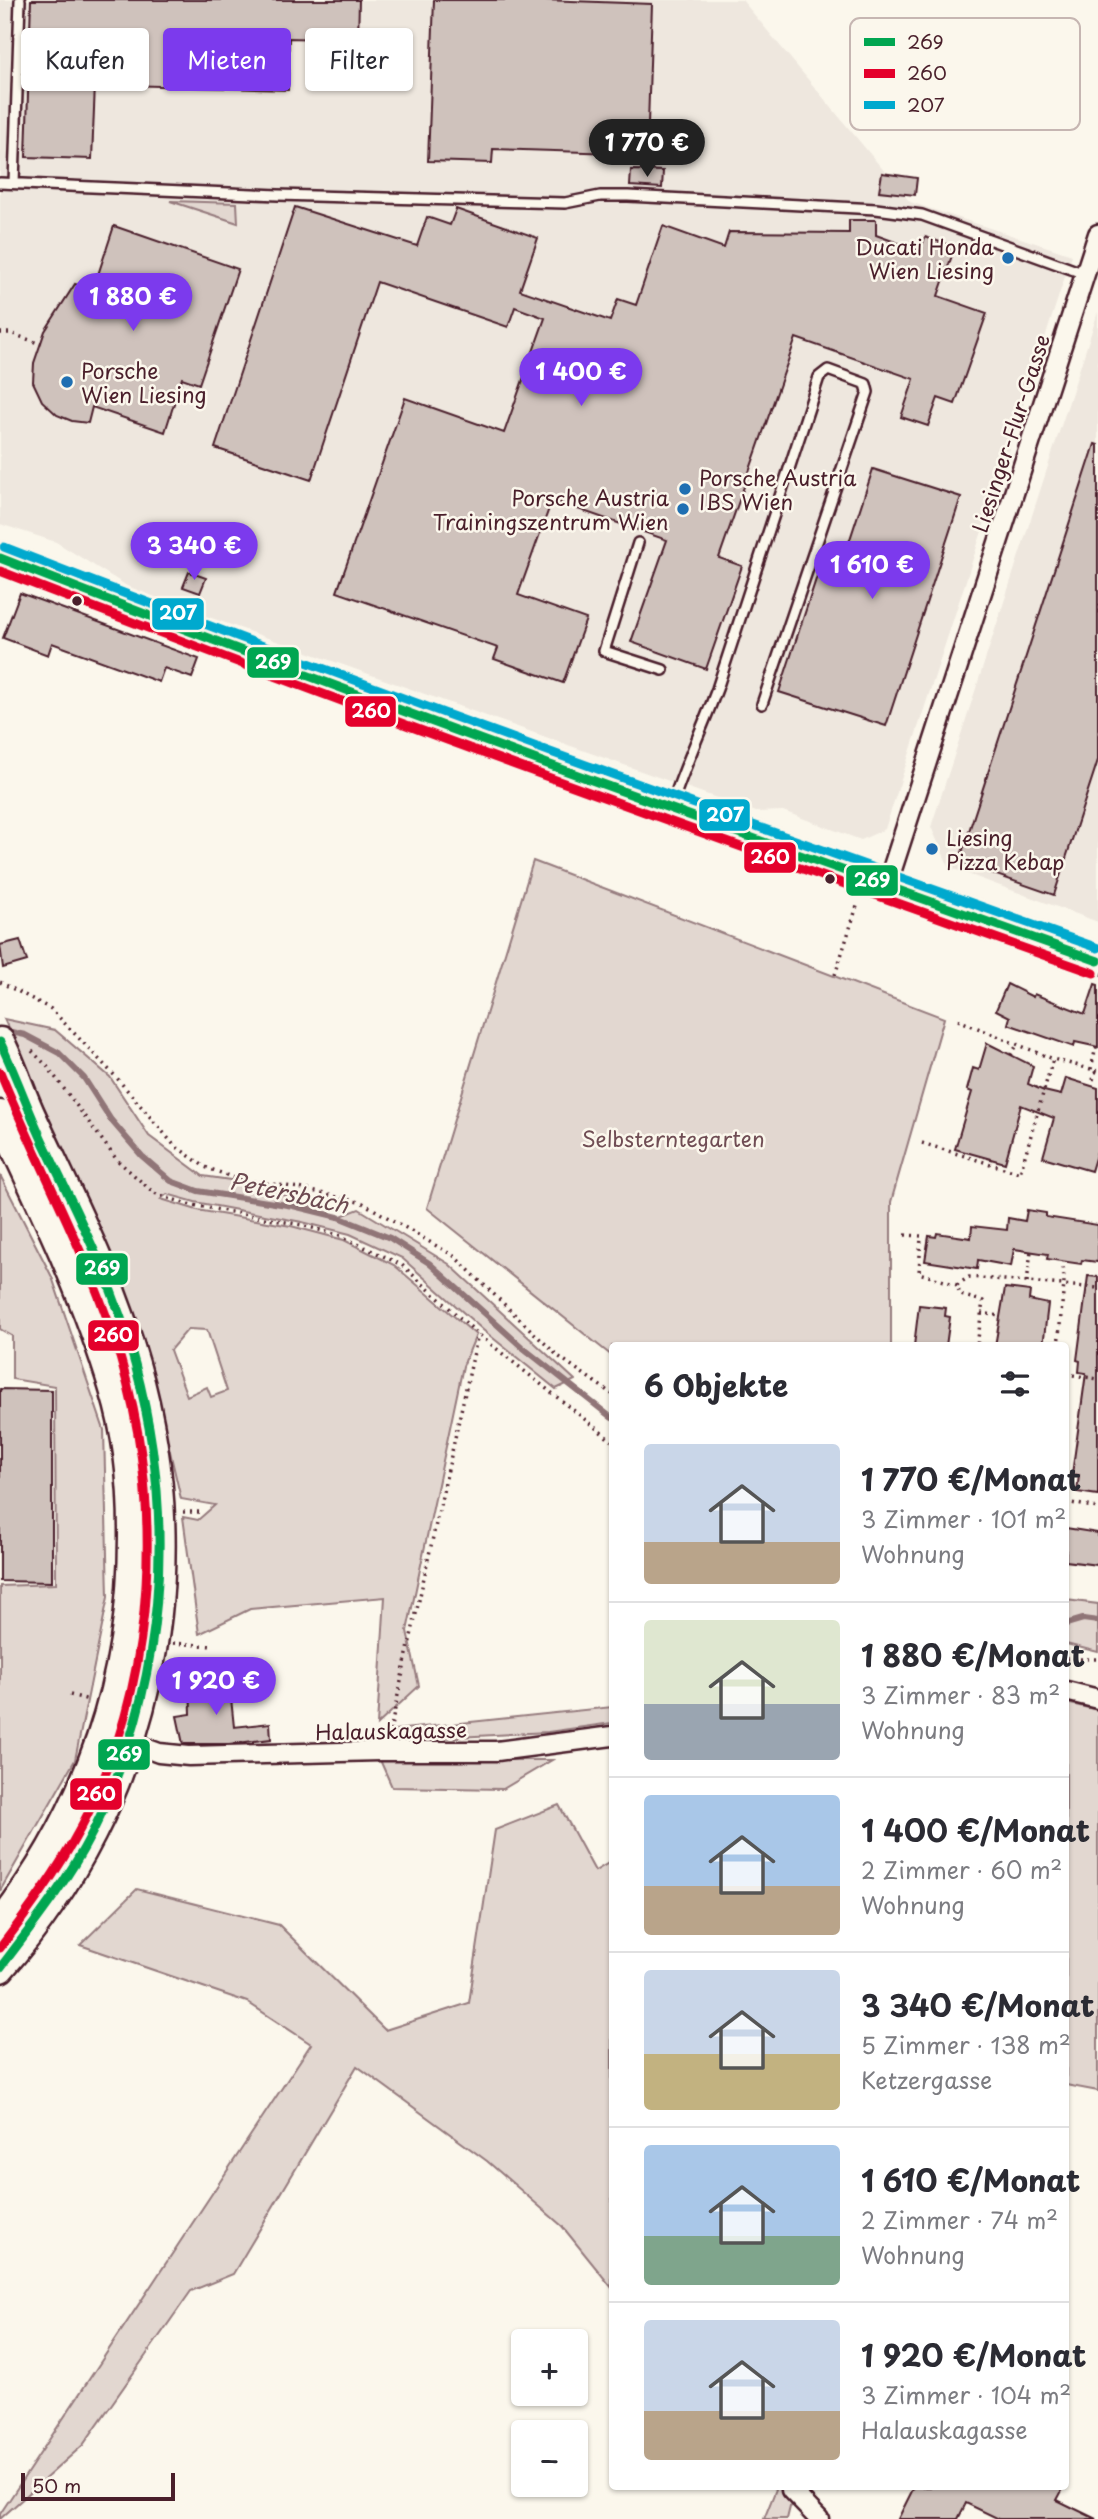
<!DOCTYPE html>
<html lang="de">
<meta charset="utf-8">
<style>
body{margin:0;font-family:"Playpen Sans",sans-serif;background:#f7f7f7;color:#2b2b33;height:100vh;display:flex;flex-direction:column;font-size:26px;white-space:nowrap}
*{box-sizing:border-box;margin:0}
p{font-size:23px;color:#7c7c81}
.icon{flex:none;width:38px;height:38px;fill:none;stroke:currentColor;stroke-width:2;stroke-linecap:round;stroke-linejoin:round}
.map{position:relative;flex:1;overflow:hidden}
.side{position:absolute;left:609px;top:1342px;width:460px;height:1148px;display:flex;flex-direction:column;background:#fff;border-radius:7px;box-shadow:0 2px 5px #0004}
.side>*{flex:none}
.guide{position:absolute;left:21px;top:28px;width:483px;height:63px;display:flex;gap:14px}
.tools{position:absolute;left:511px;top:2329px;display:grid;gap:14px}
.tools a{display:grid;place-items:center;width:77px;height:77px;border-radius:7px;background:#fff;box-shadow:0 2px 5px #0004;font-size:35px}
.scale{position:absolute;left:21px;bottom:18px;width:154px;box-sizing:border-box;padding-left:7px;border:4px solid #4a1f2b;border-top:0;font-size:19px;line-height:24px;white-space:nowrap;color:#4a1f2b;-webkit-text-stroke:5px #fbf7ec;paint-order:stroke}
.price{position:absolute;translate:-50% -60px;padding:0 16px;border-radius:24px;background:#7c3aed;color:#fff;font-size:23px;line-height:46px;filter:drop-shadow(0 2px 4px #0008)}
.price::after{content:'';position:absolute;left:50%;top:42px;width:21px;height:16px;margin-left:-10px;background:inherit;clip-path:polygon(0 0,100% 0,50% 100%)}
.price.current{background:#222;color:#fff}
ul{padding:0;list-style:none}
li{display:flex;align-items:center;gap:21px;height:175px;padding:0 35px}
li+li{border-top:2px solid #e1e1e2}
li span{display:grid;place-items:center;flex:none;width:196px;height:140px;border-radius:7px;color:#555}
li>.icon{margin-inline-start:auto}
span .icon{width:84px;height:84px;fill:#fffc;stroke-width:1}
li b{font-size:30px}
h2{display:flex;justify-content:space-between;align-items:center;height:84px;padding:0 35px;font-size:30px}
.pill{padding:0 24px;border-radius:7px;background:#fff;box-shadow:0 2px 5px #0004;font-size:24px;line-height:63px}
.pill.current{background:#7c3aed;color:#fff}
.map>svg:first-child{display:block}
.built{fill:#eee7de}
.green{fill:#e2d7d0;stroke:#967b7e;stroke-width:2;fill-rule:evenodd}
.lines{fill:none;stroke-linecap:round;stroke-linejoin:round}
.stream{stroke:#907477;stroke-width:6}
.building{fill:#cfc2bc;stroke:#4a1f2b;stroke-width:2}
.lane-casing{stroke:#4a1f2b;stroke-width:14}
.street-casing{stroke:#4a1f2b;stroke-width:23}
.secondary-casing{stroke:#4a1f2b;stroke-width:30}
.primary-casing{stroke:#4a1f2b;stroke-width:33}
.path{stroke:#4a1f2b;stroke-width:3.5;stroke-dasharray:2 5;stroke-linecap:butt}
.lane{stroke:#fbf7ec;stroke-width:9}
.street{stroke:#fbf7ec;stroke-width:18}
.secondary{stroke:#fbf7ec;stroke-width:24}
.primary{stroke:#fbf7ec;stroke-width:28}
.bus-1-casing{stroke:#fbf7ec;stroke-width:14}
.bus-2-casing{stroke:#fbf7ec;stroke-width:14}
.bus-3-casing{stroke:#fbf7ec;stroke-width:14}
.bus-1{stroke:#00a651;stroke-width:9}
.bus-2{stroke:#e4002b;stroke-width:9}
.bus-3{stroke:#00a9ce;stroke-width:9}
.poi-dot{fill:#1f6fb2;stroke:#fbf7ec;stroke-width:2.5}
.bus-dot{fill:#4a1f2b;stroke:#fbf7ec;stroke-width:2.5}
.labels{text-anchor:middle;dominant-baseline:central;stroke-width:5;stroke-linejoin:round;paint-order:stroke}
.poi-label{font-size:21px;fill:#4a1f2b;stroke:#fbf7ec;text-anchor:start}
.street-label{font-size:21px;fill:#4a1f2b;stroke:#fbf7ec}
.park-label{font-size:21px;fill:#704d54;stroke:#fbf7ec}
.water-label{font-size:23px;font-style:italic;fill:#6d4a51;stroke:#fbf7ec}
.key{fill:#fbf7ec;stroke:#c6b6b2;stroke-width:2}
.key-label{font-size:19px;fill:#4a1f2b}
.line-badge{stroke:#fbf7ec;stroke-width:2.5}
.badge-label{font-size:19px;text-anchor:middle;font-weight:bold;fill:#fff}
</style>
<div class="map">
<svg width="1098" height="2519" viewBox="0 0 1098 2519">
<rect width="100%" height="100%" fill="#fbf7ec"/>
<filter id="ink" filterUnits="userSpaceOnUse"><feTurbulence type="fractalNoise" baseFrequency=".0143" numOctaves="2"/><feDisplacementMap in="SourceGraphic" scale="14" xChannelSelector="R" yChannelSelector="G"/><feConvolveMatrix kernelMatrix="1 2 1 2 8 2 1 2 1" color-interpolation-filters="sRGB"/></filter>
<g filter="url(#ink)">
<path class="built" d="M 0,0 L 742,0 L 910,202 L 1072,255 L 885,829 L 861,840 L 783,811 L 756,812 L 192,611 L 127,586 L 56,542 L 0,524 Z
M 1098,312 L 1098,922 L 949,867 L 931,827 Z"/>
<path class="green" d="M 170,201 L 237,203 L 238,223 Z
M 533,861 L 944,1018 L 891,1202 L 891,1346 L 612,1346 L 612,1356 L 427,1208 Z
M 4,1019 L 55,1030 L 110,1077 L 149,1136 L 203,1176 L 258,1184 L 336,1218 L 359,1209 L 449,1264 L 575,1380 L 556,1389 L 483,1330 L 402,1258 L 350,1234 L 302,1222 L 195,1202 L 167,1194 L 161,1199 L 197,1210 L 291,1226 L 344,1240 L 394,1265 L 476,1335 L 463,1366 L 407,1631 L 419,1686 L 377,1725 L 385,1597 L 250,1609 L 199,1634 L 183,1517 L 198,1520 L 215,1505 L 181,1499 L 147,1352 L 116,1267 ZM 188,1329 L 207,1330 L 227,1391 L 211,1397 L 207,1387 L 187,1396 L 170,1350 Z
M 0,1175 L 52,1277 L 104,1430 L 108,1597 L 75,1760 L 0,1891 L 0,1586 L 56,1584 L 55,1386 L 12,1379 L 12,1336 L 0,1329 Z
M 1066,1600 L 1098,1604 L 1098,1652 L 1066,1644 Z
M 1066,1703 L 1098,1710 L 1098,2091 L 1066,2085 Z
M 612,1707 L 612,1723 L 548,1732 L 401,1740 L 394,1730 Z
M 380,1760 L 552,1760 L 503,1789 L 392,1787 Z
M 559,1805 L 595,1871 L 612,1861 L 612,2288 L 562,2226 L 487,2161 L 357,2066 L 233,2274 L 191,2291 L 83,2445 L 0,2519 L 0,2514 L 311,2044 L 247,2002 L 80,1945 L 137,1889 L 279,1925 L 385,2030 L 469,2003 L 495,1830 Z
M 774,2487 L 795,2487 L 787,2519 L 764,2519 L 776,2489 Z"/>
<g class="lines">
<path class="stream" d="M 2,1030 L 25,1035 L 59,1053 L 84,1078 L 111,1120 L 142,1156 L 171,1181 L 198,1191 L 293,1206 L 338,1217 L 390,1238 L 429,1263 L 522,1347 L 612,1418
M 1066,1624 L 1083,1619 L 1098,1621"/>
</g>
<path class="building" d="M 31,0 L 359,0 L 358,40 L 289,38 L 288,90 L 95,84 L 92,159 L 26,157 Z
M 434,0 L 544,0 L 652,4 L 647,154 L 493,149 L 492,163 L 428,161 Z
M 631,170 L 663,171 L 662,188 L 630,186 Z
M 882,173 L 917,178 L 915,195 L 879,191 Z
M 295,207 L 417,246 L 427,217 L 450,225 L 456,209 L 538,238 L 520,290 L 610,321 L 618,299 L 636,305 L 663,226 L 724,248 L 729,232 L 849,233 L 849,220 L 876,220 L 876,235 L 920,251 L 925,237 L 955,247 L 938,296 L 987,313 L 955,404 L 938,398 L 928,426 L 901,417 L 914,379 L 796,338 L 719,558 L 742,566 L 706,669 L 631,642 L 667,540 L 552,500 L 518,595 L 586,619 L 563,683 L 494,659 L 498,648 L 337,592 L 405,398 L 504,433 L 545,318 L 515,307 L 508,327 L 377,282 L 311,480 L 215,448 Z
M 114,226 L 238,269 L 199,384 L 182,378 L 165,432 L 92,407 L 88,423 L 72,421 L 57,415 L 42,401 L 33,382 L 34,363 L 45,331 L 75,284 L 93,290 Z
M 1095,444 L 1098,445 L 1098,760 L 1054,895 L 959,862 Z
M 873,469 L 961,497 L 886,726 L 779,692 L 818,573 L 837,579 Z
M 189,572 L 206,578 L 200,593 L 183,587 Z
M 20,593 L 199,659 L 192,678 L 164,668 L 159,682 L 52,643 L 48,655 L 3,638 Z
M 20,940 L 27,961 L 3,968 L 0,945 Z
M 1007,984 L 1033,997 L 1034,994 L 1085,1014 L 1095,984 L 1098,985 L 1098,1047 L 1075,1042 L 1074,1047 L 1008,1024 L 1010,1017 L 996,1010 Z
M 987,1043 L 1033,1066 L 1028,1084 L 1044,1091 L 1061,1095 L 1066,1078 L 1098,1088 L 1098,1148 L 1091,1171 L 1043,1157 L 1054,1118 L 1021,1105 L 1005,1163 L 955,1149 L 972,1092 L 967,1090 L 973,1068 L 979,1070 Z
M 1027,1210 L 1046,1213 L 1046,1217 L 1098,1225 L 1098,1262 L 1082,1260 L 1081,1264 L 1047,1259 L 1048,1254 L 1014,1249 L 1011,1266 L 978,1260 L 977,1269 L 925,1261 L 929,1236 L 936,1237 L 937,1233 L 971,1238 L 972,1226 L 1007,1230 L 1008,1218 L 1025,1221 Z
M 1088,1276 L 1098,1277 L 1098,1495 L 1077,1492 L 1079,1475 L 1072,1474 L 1086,1373 L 1079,1372 L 1080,1361 L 1077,1360 Z
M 1005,1288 L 1030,1291 L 1029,1300 L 1048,1304 L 1043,1346 L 995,1346 Z
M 919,1305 L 946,1308 L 945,1316 L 950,1317 L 946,1346 L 914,1346 Z
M 0,1389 L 52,1390 L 52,1582 L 0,1581 Z
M 1066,1528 L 1098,1533 L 1098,1565 L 1066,1561 Z
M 229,1679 L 234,1727 L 270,1723 L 271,1739 L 229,1744 L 183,1744 L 177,1716 L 191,1714 L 190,1681 Z
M 914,2487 L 1064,2487 L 1057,2500 L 1096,2519 L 999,2519 L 966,2503 L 958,2519 L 898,2519 Z"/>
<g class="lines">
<g class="lane-casing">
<path id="lane" d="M 0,183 L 278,195 L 565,203 L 600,196 L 628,196 L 876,209 L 922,215 L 1085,274
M 14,183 L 20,0
M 638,543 L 604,651 L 663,670
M 671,807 C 684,767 702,729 717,689 L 819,377 L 828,370 L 866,384 L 868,392 L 762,704"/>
</g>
<g class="street-casing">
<path id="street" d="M 887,885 L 1098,234
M 1066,1691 L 1098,1699
M 129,1742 L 159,1753 L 189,1756 L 379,1751 L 497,1751 L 612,1736
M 791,2490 L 819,2519"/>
</g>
<g class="secondary-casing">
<path id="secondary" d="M 0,558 L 205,638 L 670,809 L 1098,961"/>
</g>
<g class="primary-casing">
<path id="primary" d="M 0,1042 C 13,1068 21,1095 33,1120 C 70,1200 111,1279 135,1364 C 196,1577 147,1801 0,1968
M 0,1115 C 42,1205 86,1294 114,1389 C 128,1434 133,1484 133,1531 C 134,1679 90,1808 0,1925"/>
</g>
<path class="path" d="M 0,333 L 10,333 L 41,344
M 835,975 L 858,903
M 0,982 L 51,1009 L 116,1077 L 174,1145 L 205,1167 L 237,1179 L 299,1188 L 363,1203 L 454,1256 L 558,1356 L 612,1394
M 958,1020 L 1053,1059 L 1098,1071
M 32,1051 L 47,1066 L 117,1160 L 154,1193 L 187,1204 L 302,1225 L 341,1236 L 402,1265 L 478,1334 L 612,1441
M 1011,1055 L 1017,1045
M 1091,1069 L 1096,1047
M 1093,1080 L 1096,1070
M 922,1143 L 1020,1173 L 1053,1059
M 905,1235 L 921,1236 L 919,1273 L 957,1285 L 960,1295 L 983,1301 L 977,1346
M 1027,1282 L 1031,1251
M 957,1285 L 969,1277 L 1098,1288
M 981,1313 L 1000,1316
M 1058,1346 L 1064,1284 L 1063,1261
M 1066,1374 L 1098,1379
M 1066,1502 L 1098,1508
M 183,1512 L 201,1512
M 173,1643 L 212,1646
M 1066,1659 L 1098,1659
M 70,1695 L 89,1700
M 390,1731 L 478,1334"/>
<use href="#lane" class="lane"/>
<use href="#street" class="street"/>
<use href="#secondary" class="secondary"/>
<use href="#primary" class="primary"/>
<g class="bus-1-casing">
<path id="bus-1" d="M 0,558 C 363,700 731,831 1098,961
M 0,1042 C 16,1075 28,1110 44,1144 C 78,1215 115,1287 135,1364 C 177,1521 165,1687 92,1833 C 67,1882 33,1925 0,1968"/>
</g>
<g class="bus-2-casing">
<path id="bus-2" d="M 0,571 C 362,712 728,843 1094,973
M 0,1072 C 36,1160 82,1244 113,1335 C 166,1492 159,1682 80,1829 C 57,1872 29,1910 0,1948"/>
</g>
<g class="bus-3-casing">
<path id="bus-3" d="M 4,547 C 366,688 732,818 1098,948"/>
</g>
<use href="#bus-1" class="bus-1"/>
<use href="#bus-2" class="bus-2"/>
<use href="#bus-3" class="bus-3"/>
</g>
</g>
<g class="poi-dot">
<circle cx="1008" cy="258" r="7"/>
<circle cx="67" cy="382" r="7"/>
<circle cx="685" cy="489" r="7"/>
<circle cx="683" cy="509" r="7"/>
<circle cx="932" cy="849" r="7"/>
</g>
<g class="bus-dot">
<circle cx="77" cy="601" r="6"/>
<circle cx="830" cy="879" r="6"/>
</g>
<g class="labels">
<g class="poi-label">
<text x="994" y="246" text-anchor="end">Ducati Honda<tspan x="994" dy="24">Wien Liesing</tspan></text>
<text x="81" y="370">Porsche<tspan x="81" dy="24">Wien Liesing</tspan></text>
<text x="699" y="477">Porsche Austria<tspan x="699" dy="24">IBS Wien</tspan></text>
<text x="669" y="497" text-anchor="end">Porsche Austria<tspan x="669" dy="24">Trainingszentrum Wien</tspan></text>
<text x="946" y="837">Liesing<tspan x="946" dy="24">Pizza Kebap</tspan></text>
</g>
<g class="street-label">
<text transform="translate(1010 433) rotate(-72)">Liesinger-Flur-Gasse</text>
<text transform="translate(391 1730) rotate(-1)">Halauskagasse</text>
</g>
<g class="park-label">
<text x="673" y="1138">Selbsterntegarten</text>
</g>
<g class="water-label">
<text transform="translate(289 1192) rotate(12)">Petersbach</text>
</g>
</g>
<rect x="850" y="18" width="230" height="112" rx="10" class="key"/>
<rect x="864" y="38" width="31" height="8" fill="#00a651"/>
<rect x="864" y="69" width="31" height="9" fill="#e4002b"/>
<rect x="864" y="101" width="31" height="8" fill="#00a9ce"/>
<g class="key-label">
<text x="907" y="49">269</text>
<text x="907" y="80">260</text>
<text x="907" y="112">207</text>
</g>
<g class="line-badge">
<rect x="151" y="597" width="54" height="34" rx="7" fill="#00a9ce"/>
<rect x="246" y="646" width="54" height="33" rx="7" fill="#00a651"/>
<rect x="344" y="695" width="53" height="33" rx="7" fill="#e4002b"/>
<rect x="698" y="798" width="53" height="34" rx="7" fill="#00a9ce"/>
<rect x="743" y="841" width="54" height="33" rx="7" fill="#e4002b"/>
<rect x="845" y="864" width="54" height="33" rx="7" fill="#00a651"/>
<rect x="75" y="1252" width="54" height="34" rx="7" fill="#00a651"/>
<rect x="87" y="1319" width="53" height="33" rx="7" fill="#e4002b"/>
<rect x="97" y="1738" width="54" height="33" rx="7" fill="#00a651"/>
<rect x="69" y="1777" width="54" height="34" rx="7" fill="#e4002b"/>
</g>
<g class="badge-label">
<text x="178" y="620">207</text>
<text x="273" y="669">269</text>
<text x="371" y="718">260</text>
<text x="725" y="822">207</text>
<text x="770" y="864">260</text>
<text x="872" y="887">269</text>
<text x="102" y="1275">269</text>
<text x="113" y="1342">260</text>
<text x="124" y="1761">269</text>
<text x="96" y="1801">260</text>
</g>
</svg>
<div class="tools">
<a>+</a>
<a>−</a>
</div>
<div class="scale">50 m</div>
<b class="price current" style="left:647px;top:179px">1 770 €</b>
<b class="price" style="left:133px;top:333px">1 880 €</b>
<b class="price" style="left:581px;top:408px">1 400 €</b>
<b class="price" style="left:194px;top:582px">3 340 €</b>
<b class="price" style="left:872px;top:601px">1 610 €</b>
<b class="price" style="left:216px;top:1717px">1 920 €</b>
<div class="guide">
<a class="pill">Kaufen</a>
<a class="pill current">Mieten</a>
<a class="pill">Filter</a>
</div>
<section class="side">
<h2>6 Objekte<svg class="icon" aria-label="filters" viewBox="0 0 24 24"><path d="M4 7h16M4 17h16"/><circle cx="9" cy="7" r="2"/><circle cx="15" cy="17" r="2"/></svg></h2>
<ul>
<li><span style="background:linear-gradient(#c9d6e8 70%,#b9a48a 0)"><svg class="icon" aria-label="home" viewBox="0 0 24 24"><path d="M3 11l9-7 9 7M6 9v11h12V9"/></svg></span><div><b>1 770 €/Monat</b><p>3 Zimmer · 101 m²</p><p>Wohnung</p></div></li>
<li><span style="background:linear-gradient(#dfe7d0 60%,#9aa5b1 0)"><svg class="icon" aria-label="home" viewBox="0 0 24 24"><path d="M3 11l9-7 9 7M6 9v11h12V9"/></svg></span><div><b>1 880 €/Monat</b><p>3 Zimmer · 83 m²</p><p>Wohnung</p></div></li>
<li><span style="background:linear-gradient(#a9c7e8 65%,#b9a48a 0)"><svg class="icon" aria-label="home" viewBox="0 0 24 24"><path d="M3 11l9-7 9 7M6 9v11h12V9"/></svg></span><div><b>1 400 €/Monat</b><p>2 Zimmer · 60 m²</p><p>Wohnung</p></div></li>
<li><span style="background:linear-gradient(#c9d6e8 60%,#c2b280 0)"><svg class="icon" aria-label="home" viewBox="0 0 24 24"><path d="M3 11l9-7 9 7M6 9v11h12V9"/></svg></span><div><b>3 340 €/Monat</b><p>5 Zimmer · 138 m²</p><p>Ketzergasse</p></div></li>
<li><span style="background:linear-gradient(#a9c7e8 65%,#7fa58c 0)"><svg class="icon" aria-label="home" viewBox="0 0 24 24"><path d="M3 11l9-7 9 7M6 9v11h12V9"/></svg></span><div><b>1 610 €/Monat</b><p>2 Zimmer · 74 m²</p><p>Wohnung</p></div></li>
<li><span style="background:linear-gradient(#c9d6e8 65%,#b9a48a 0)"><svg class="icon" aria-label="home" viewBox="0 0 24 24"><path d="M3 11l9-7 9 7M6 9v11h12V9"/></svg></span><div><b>1 920 €/Monat</b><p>3 Zimmer · 104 m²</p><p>Halauskagasse</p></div></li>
</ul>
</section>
</div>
